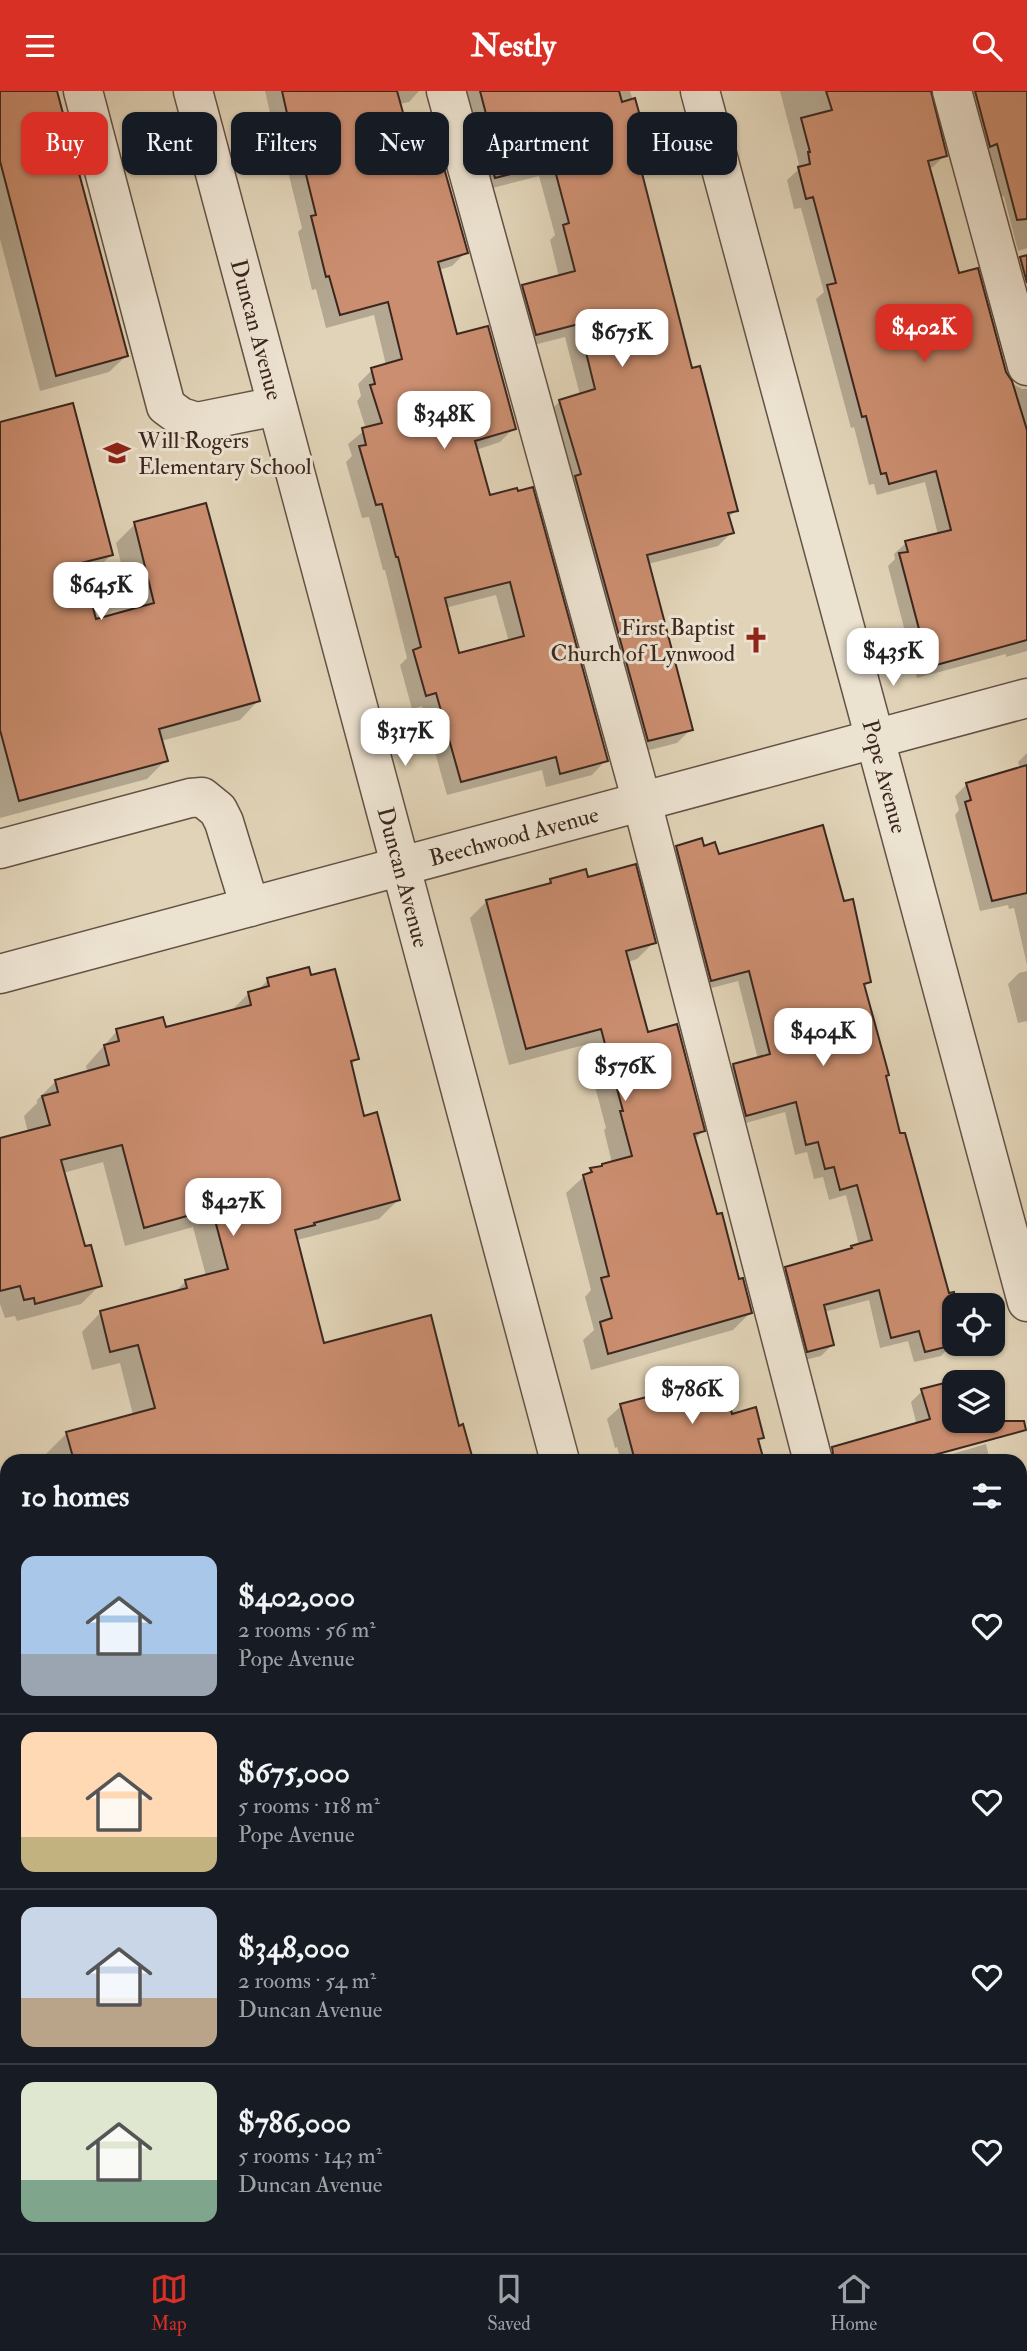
<!DOCTYPE html>
<meta charset="utf-8">
<style>
body{margin:0;font-family:"IM FELL Double Pica",serif;background:#20242c;color:#f1f3f6;height:100vh;display:flex;flex-direction:column;font-size:26px;white-space:nowrap}
*{box-sizing:border-box;margin:0}
p{font-size:23px;color:#9ea1a6}
.icon{flex:none;width:38px;height:38px;fill:none;stroke:currentColor;stroke-width:2;stroke-linecap:round;stroke-linejoin:round}
.map{position:relative;flex:1;overflow:hidden}
.drawer{position:absolute;left:0px;top:1363px;width:1027px;height:800px;display:flex;flex-direction:column;background:#171b24;border-radius:21px 21px 0 0;box-shadow:0 2px 5px #0004}
.drawer>*{flex:none}
.guide{position:absolute;left:21px;top:21px;width:985px;height:63px;display:flex;gap:14px}
.tools{position:absolute;left:942px;top:1202px;display:grid;gap:14px}
.tools a{display:grid;place-items:center;width:63px;height:63px;border-radius:14px;background:#171b24;box-shadow:0 2px 5px #0004;font-size:35px}
.price{position:absolute;translate:-50% -60px;padding:0 16px;border-radius:14px;background:#fff;color:#222;font-size:23px;line-height:46px;filter:drop-shadow(0 2px 4px #0008)}
.price::after{content:'';position:absolute;left:50%;top:42px;width:21px;height:16px;margin-left:-10px;background:inherit;clip-path:polygon(0 0,100% 0,50% 100%)}
.price.current{background:#d93025;color:#fff}
ul{padding:0;list-style:none}
li{display:flex;align-items:center;gap:21px;height:175px;padding:0 21px}
li+li{border-top:2px solid #363941}
li span{display:grid;place-items:center;flex:none;width:196px;height:140px;border-radius:14px;color:#555}
li>.icon{margin-inline-start:auto}
span .icon{width:84px;height:84px;fill:#fffc;stroke-width:1}
li b{font-size:30px}
h2{display:flex;justify-content:space-between;align-items:center;height:84px;padding:0 21px;font-size:30px}
.chip{padding:0 24px;border-radius:14px;background:#171b24;box-shadow:0 2px 5px #0004;font-size:24px;line-height:63px}
.chip.current{background:#d93025;color:#fff}
header{display:flex;justify-content:space-between;align-items:center;height:91px;padding:0 21px;background:#d93025;color:#fff;font-size:32px;font-weight:700}
.menu{display:flex;justify-content:space-around;align-items:center;height:98px;border-top:2px solid #363941;background:#171b24;font-size:19px;color:#9ea1a6}
.menu a{display:grid;justify-items:center;gap:4px}
.menu .current{color:#d93025}
.map>svg:first-child{display:block}
.shadow{fill:#0003;fill-rule:evenodd}
.building{fill:#cb8e70;stroke:#3b271f;stroke-width:2;fill-rule:evenodd}
.lines{fill:none;stroke-linecap:round;stroke-linejoin:round}
.minor-casing{stroke:#645245;stroke-width:41}
.minor{stroke:#ece2d0;stroke-width:38}
.labels{text-anchor:middle;dominant-baseline:central;stroke-width:6;stroke-linejoin:round;paint-order:stroke}
.street-label{font-size:23px;fill:#3b271f;stroke:#ece2d0}
.poi-label{font-size:23px;fill:#3b271f;stroke:#ece2d0;text-anchor:start}
</style>
<header><svg class="icon" aria-label="menu" viewBox="0 0 24 24"><path d="M4 6h16M4 12h16M4 18h16"/></svg>Nestly<svg class="icon" aria-label="search" viewBox="0 0 24 24"><circle cx="10" cy="10" r="6"/><path d="M15 15l6 6"/></svg></header>
<div class="map">
<svg width="1027" height="2162" viewBox="0 0 1027 2162">
<rect width="100%" height="100%" fill="#e1d3b7"/>
<filter id="stains"><feTurbulence type="fractalNoise" baseFrequency=".00286" numOctaves="4"/><feColorMatrix values="0 0 0 0 .2 0 0 0 0 .09 0 0 0 0 .02 0 0 0 .5 -.17"/></filter>
<radialGradient id="worn" r=".72"><stop offset=".6" stop-color="#630" stop-opacity="0"/><stop offset="1" stop-color="#630" stop-opacity=".3"/></radialGradient>
<path class="shadow" d="M 0,0 L 55,0 L 126,265 L 109,281 L 40,300 L 0,148 Z
M 265,0 L 419,0 L 409,11 L 399,13 L 419,85 L 466,161 L 452,175 L 439,179 L 455,246 L 514,337 L 500,351 L 476,359 L 489,406 L 606,669 L 592,684 L 546,696 L 542,679 L 447,704 L 422,615 L 412,618 L 400,574 L 407,567 L 385,479 L 383,479 L 369,426 L 362,427 L 346,371 L 352,365 L 348,353 L 366,338 L 357,310 L 361,305 L 358,293 L 372,279 L 386,274 L 374,224 L 326,237 L 316,198 L 312,199 L 298,141 L 302,137 L 281,52 L 277,53 ZM 496,504 L 509,551 L 458,564 L 445,517 Z
M 463,0 L 630,0 L 643,43 L 641,48 L 633,57 L 691,279 L 736,419 L 728,427 L 732,441 L 718,455 L 648,473 L 691,638 L 677,652 L 634,663 L 545,325 L 559,311 L 580,304 L 565,246 L 522,257 L 509,210 L 523,196 L 559,186 L 550,149 L 555,144 L 539,85 L 481,100 Z
M 780,0 L 929,0 L 945,64 L 933,76 L 929,77 L 957,185 L 1005,282 L 1011,292 L 1022,298 L 1027,298 L 1027,560 L 1006,566 L 1006,563 L 917,587 L 888,475 L 895,468 L 894,463 L 906,452 L 938,444 L 925,391 L 877,404 L 874,393 L 869,394 L 854,336 L 851,337 L 816,208 L 824,201 L 801,117 L 794,118 L 787,89 L 798,79 L 797,75 L 799,73 Z
M 958,0 L 1027,0 L 1027,157 L 1018,160 L 1004,105 L 997,107 Z
M 0,332 L 111,464 L 93,482 L 83,485 L 95,530 L 133,520 L 116,452 L 135,433 L 258,610 L 240,629 L 161,650 L 166,669 L 147,688 L 0,727 Z
M 1027,662 L 1027,874 L 1014,817 L 1009,818 L 1008,814 L 980,820 L 955,724 L 959,719 L 955,705 L 967,693 L 1020,678 L 1018,671 Z
M 677,756 L 703,757 L 717,765 L 843,812 L 869,891 L 863,896 L 952,1253 L 941,1265 L 914,1271 L 908,1250 L 880,1257 L 869,1209 L 824,1221 L 832,1254 L 821,1265 L 796,1271 L 775,1189 L 786,1178 L 849,1159 L 859,1154 L 846,1104 L 829,1109 L 823,1086 L 814,1088 L 807,1061 L 795,1064 L 785,1021 L 735,1035 L 722,986 L 733,974 L 758,968 L 738,890 L 700,900 L 666,767 Z
M 551,789 L 587,789 L 654,851 L 637,868 L 628,871 L 647,943 L 703,1040 L 694,1049 L 738,1190 L 750,1222 L 733,1239 L 591,1279 L 583,1249 L 594,1239 L 585,1206 L 591,1199 L 566,1102 L 591,1079 L 612,1072 L 604,1039 L 606,1037 L 584,954 L 509,974 L 470,827 L 487,810 L 545,795 Z
M 1027,880 L 1027,930 L 1018,932 L 1008,893 L 1019,882 Z
M 268,889 L 357,968 L 350,975 L 362,1027 L 398,1109 L 379,1128 L 297,1149 L 323,1254 L 458,1337 L 462,1336 L 472,1370 L 174,1370 L 167,1345 L 140,1352 L 120,1272 L 92,1279 L 82,1241 L 100,1222 L 173,1203 L 186,1190 L 206,1185 L 193,1136 L 125,1155 L 103,1071 L 63,1082 L 83,1157 L 100,1194 L 81,1213 L 17,1230 L 15,1225 L 5,1227 L 0,1213 L 0,1049 L 28,1042 L 24,1025 L 37,1012 L 37,1009 L 56,990 L 88,982 L 86,975 L 117,940 L 164,939 L 229,922 L 249,902 L 257,900 Z
M 954,1292 L 954,1326 L 917,1335 L 911,1311 L 922,1300 Z
M 621,1315 L 731,1325 L 762,1346 L 759,1349 L 764,1370 L 621,1370 L 617,1356 L 615,1357 L 607,1328 Z
M 119,1328 L 130,1370 L 46,1370 L 44,1365 L 67,1342 Z
M 986,1353 L 990,1370 L 929,1370 Z
M 1027,1631 L 1027,1969 L 1020,1971 L 1020,1633 Z
M 7,1795 L 7,2024 L 0,2026 L 0,1796 Z
M 5,2114 L 7,2121 L 7,2156 L 180,2156 L 181,2160 L 178,2162 L 0,2162 L 0,2115 Z
M 251,2156 L 313,2156 L 314,2160 L 312,2162 L 253,2162 Z
M 866,2156 L 949,2156 L 950,2162 L 867,2162 Z
M 978,2156 L 993,2156 L 996,2162 L 959,2162 Z"/>
<path class="building" d="M 0,0 L 57,0 L 128,265 L 56,285 L 0,70 Z
M 282,0 L 397,0 L 420,83 L 444,77 L 468,162 L 438,171 L 457,243 L 488,235 L 516,338 L 475,350 L 490,404 L 517,397 L 518,400 L 533,396 L 608,670 L 560,683 L 556,666 L 461,691 L 436,602 L 426,605 L 413,559 L 421,556 L 398,466 L 396,466 L 382,413 L 376,414 L 359,355 L 366,354 L 362,337 L 382,332 L 370,294 L 375,293 L 371,277 L 402,268 L 388,211 L 340,224 L 329,185 L 326,186 L 311,125 L 316,124 L 295,39 L 291,40 ZM 510,491 L 524,545 L 459,562 L 445,507 Z
M 480,0 L 619,0 L 622,11 L 635,7 L 645,43 L 642,44 L 643,49 L 634,51 L 692,277 L 700,275 L 738,420 L 728,422 L 734,442 L 647,464 L 693,639 L 648,650 L 575,385 L 581,383 L 559,309 L 595,298 L 579,233 L 536,244 L 522,194 L 575,180 L 563,134 L 569,132 L 553,72 L 495,87 L 483,45 L 491,42 Z
M 826,0 L 931,0 L 947,65 L 928,70 L 959,182 L 978,177 L 1006,281 L 1012,290 L 1027,339 L 1027,549 L 929,576 L 899,462 L 908,461 L 905,450 L 951,439 L 936,380 L 889,393 L 886,382 L 881,383 L 866,325 L 862,326 L 827,194 L 836,192 L 813,106 L 806,108 L 798,76 L 810,73 L 808,61 L 810,61 L 801,27 L 832,19 Z
M 975,0 L 1027,0 L 1027,128 L 1017,129 L 997,53 L 990,56 Z
M 1027,164 L 1027,192 L 1020,166 Z
M 73,312 L 113,464 L 81,472 L 96,528 L 154,512 L 134,431 L 206,412 L 260,610 L 159,638 L 168,670 L 19,710 L 0,639 L 0,331 Z
M 1027,674 L 1027,802 L 992,810 L 965,711 L 971,709 L 966,692 Z
M 823,734 L 844,810 L 853,808 L 871,891 L 864,893 L 889,984 L 886,985 L 900,1042 L 905,1042 L 949,1202 L 954,1201 L 954,1254 L 925,1261 L 919,1240 L 891,1247 L 879,1199 L 824,1214 L 834,1254 L 807,1261 L 785,1176 L 852,1157 L 851,1155 L 872,1149 L 857,1094 L 840,1099 L 834,1076 L 825,1078 L 818,1051 L 806,1054 L 796,1011 L 746,1025 L 733,973 L 770,963 L 749,880 L 711,890 L 676,755 L 702,747 L 704,755 L 715,751 L 719,763 Z
M 636,773 L 656,852 L 626,860 L 648,941 L 677,933 L 705,1040 L 694,1043 L 717,1123 L 722,1122 L 739,1188 L 743,1187 L 752,1222 L 608,1263 L 600,1231 L 612,1227 L 601,1187 L 609,1185 L 583,1084 L 592,1081 L 590,1077 L 602,1075 L 602,1073 L 632,1065 L 620,1020 L 623,1020 L 601,938 L 526,958 L 486,809 L 551,792 L 550,788 L 586,778 L 588,786 Z
M 309,876 L 311,884 L 335,878 L 359,968 L 351,970 L 364,1025 L 377,1021 L 400,1109 L 314,1132 L 315,1134 L 295,1139 L 324,1252 L 431,1224 L 459,1335 L 463,1333 L 472,1365 L 454,1370 L 74,1370 L 66,1341 L 155,1317 L 138,1254 L 110,1261 L 100,1220 L 187,1197 L 185,1189 L 228,1178 L 212,1118 L 144,1137 L 122,1054 L 61,1069 L 85,1155 L 91,1154 L 102,1195 L 35,1213 L 34,1207 L 24,1209 L 20,1195 L 0,1200 L 0,1047 L 50,1034 L 42,1005 L 58,1001 L 55,989 L 109,974 L 104,954 L 119,950 L 116,938 L 163,926 L 166,936 L 251,914 L 248,901 L 269,895 L 267,887 Z
M 723,1286 L 732,1323 L 756,1316 L 764,1347 L 758,1348 L 764,1370 L 635,1370 L 620,1313 Z
M 956,1289 L 956,1292 L 954,1292 L 954,1330 L 1024,1330 L 1026,1339 L 912,1370 L 834,1370 L 832,1356 L 930,1328 L 921,1298 Z"/>
<g class="lines">
<g class="minor-casing">
<g id="minor">
<path d="M 83,0 L 166,315 L 181,326 L 197,331 L 277,315"/>
<path id="s1" d="M 193,0 L 560,1370"/>
<path d="M 446,0 L 642,711 L 813,1370"/>
<path id="s2" d="M 700,0 L 1027,1211"/>
<path d="M 952,0 L 1027,275"/>
<path d="M 0,758 L 190,707 L 202,706 L 218,719 L 224,731 L 250,816"/>
<path id="s3" d="M 0,883 L 1027,607"/>
<path d="M 1020,2027 L 1027,2026"/>
<path d="M 770,2156 L 772,2162"/>
<path d="M 1020,2156 L 1021,2162"/>
<path d="M 528,2162 L 551,2156"/>
</g>
</g>
<use href="#minor" class="minor"/>
</g>
<defs>
<g id="school-bare" transform="scale(2.1)"><path d="M0-5L7-2L0 1L-7-2ZM-4 1L0 2.5L4 1V4Q0 6-4 4Z" fill="#8f2418" stroke="#ece2d0" stroke-width="2.5" paint-order="stroke"/></g>
<g id="church-bare" transform="scale(2.1)"><path d="M-1.2-6h2.4v3.5h3.3v2.4h-3.3V6h-2.4V-.1h-3.3v-2.4h3.3Z" fill="#8f2418" stroke="#ece2d0" stroke-width="2.5" paint-order="stroke"/></g>
</defs>
<g fill-rule="evenodd">
<use href="#school-bare" x="117" y="362"/>
<use href="#church-bare" x="756" y="549"/>
</g>
<g class="labels">
<g class="street-label">
<text stroke="none"><textPath href="#s1" startOffset="247">Duncan Avenue</textPath></text>
<text stroke="none"><textPath href="#s2" startOffset="710">Pope Avenue</textPath></text>
<text stroke="none"><textPath href="#s3" startOffset="532">Beechwood Avenue</textPath></text>
<text stroke="none"><textPath href="#s1" startOffset="814">Duncan Avenue</textPath></text>
</g>
<g class="poi-label">
<text x="138" y="349">Will Rogers<tspan x="138" dy="26">Elementary School</tspan></text>
<text x="735" y="536" text-anchor="end">First Baptist<tspan x="735" dy="26">Church of Lynwood</tspan></text>
</g>
</g>
<rect width="100%" height="100%" filter="url(#stains)"/>
<rect width="100%" height="100%" fill="url(#worn)"/>
</svg>
<div class="tools">
<a><svg class="icon" aria-label="locate" viewBox="0 0 24 24"><circle cx="12" cy="12" r="6"/><path d="M12 2v4M12 18v4M2 12h4M18 12h4"/></svg></a>
<a><svg class="icon" aria-label="layers" viewBox="0 0 24 24"><path d="M12 4l9 5-9 5-9-5zM3 14l9 5 9-5"/></svg></a>
</div>
<b class="price current" style="left:924px;top:273px">$402K</b>
<b class="price" style="left:622px;top:278px">$675K</b>
<b class="price" style="left:444px;top:360px">$348K</b>
<b class="price" style="left:101px;top:531px">$645K</b>
<b class="price" style="left:893px;top:597px">$435K</b>
<b class="price" style="left:405px;top:677px">$317K</b>
<b class="price" style="left:823px;top:977px">$404K</b>
<b class="price" style="left:625px;top:1012px">$576K</b>
<b class="price" style="left:233px;top:1147px">$427K</b>
<b class="price" style="left:692px;top:1335px">$786K</b>
<div class="guide">
<a class="chip current">Buy</a>
<a class="chip">Rent</a>
<a class="chip">Filters</a>
<a class="chip">New</a>
<a class="chip">Apartment</a>
<a class="chip">House</a>
</div>
<section class="drawer">
<h2>10 homes<svg class="icon" aria-label="filters" viewBox="0 0 24 24"><path d="M4 7h16M4 17h16"/><circle cx="9" cy="7" r="2"/><circle cx="15" cy="17" r="2"/></svg></h2>
<ul>
<li><span style="background:linear-gradient(#a9c7e8 70%,#9aa5b1 0)"><svg class="icon" aria-label="home" viewBox="0 0 24 24"><path d="M3 11l9-7 9 7M6 9v11h12V9"/></svg></span><div><b>$402,000</b><p>2 rooms · 56 m²</p><p>Pope Avenue</p></div><svg class="icon" aria-label="heart" viewBox="0 0 24 24"><path d="M12 20l-8-8c-3-5 5-10 8-4 3-6 11-1 8 4z"/></svg></li>
<li><span style="background:linear-gradient(#ffd9b3 75%,#c2b280 0)"><svg class="icon" aria-label="home" viewBox="0 0 24 24"><path d="M3 11l9-7 9 7M6 9v11h12V9"/></svg></span><div><b>$675,000</b><p>5 rooms · 118 m²</p><p>Pope Avenue</p></div><svg class="icon" aria-label="heart" viewBox="0 0 24 24"><path d="M12 20l-8-8c-3-5 5-10 8-4 3-6 11-1 8 4z"/></svg></li>
<li><span style="background:linear-gradient(#c9d6e8 65%,#b9a48a 0)"><svg class="icon" aria-label="home" viewBox="0 0 24 24"><path d="M3 11l9-7 9 7M6 9v11h12V9"/></svg></span><div><b>$348,000</b><p>2 rooms · 54 m²</p><p>Duncan Avenue</p></div><svg class="icon" aria-label="heart" viewBox="0 0 24 24"><path d="M12 20l-8-8c-3-5 5-10 8-4 3-6 11-1 8 4z"/></svg></li>
<li><span style="background:linear-gradient(#dfe7d0 70%,#7fa58c 0)"><svg class="icon" aria-label="home" viewBox="0 0 24 24"><path d="M3 11l9-7 9 7M6 9v11h12V9"/></svg></span><div><b>$786,000</b><p>5 rooms · 143 m²</p><p>Duncan Avenue</p></div><svg class="icon" aria-label="heart" viewBox="0 0 24 24"><path d="M12 20l-8-8c-3-5 5-10 8-4 3-6 11-1 8 4z"/></svg></li>
</ul>
</section>
</div>
<nav class="menu">
<a class="current"><svg class="icon" aria-label="map" viewBox="0 0 24 24"><path d="M3 6l6-2 6 2 6-2v14l-6 2-6-2-6 2zM9 4v14M15 6v14"/></svg>Map</a>
<a><svg class="icon" aria-label="saved" viewBox="0 0 24 24"><path d="M7 4h10v16l-5-4-5 4z"/></svg>Saved</a>
<a><svg class="icon" aria-label="home" viewBox="0 0 24 24"><path d="M3 11l9-7 9 7M6 9v11h12V9"/></svg>Home</a>
</nav>
